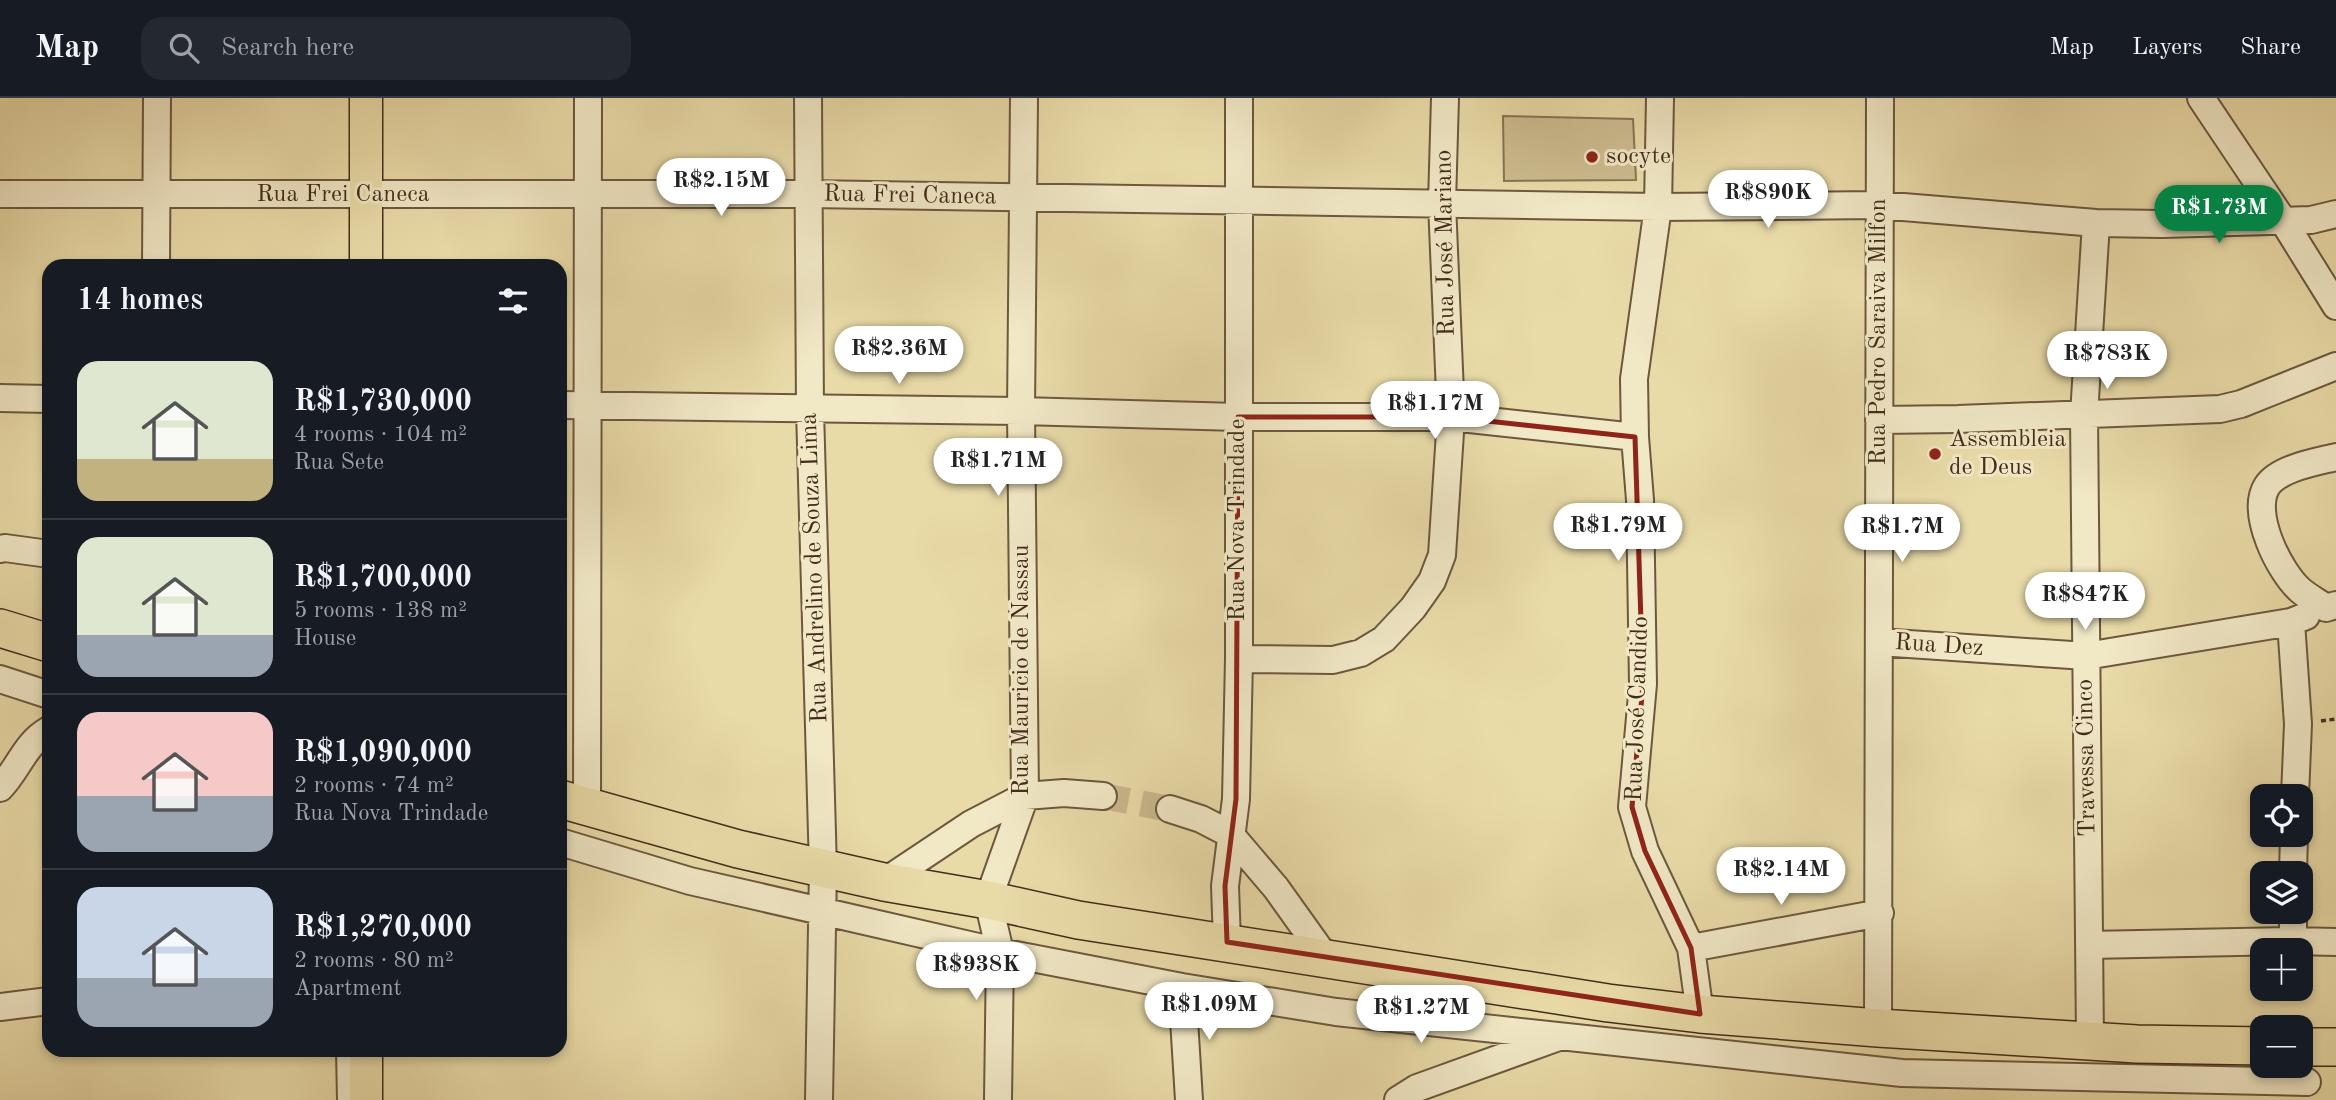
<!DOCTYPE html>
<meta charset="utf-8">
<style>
body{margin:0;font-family:"Old Standard TT",serif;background:#242831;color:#f1f3f6;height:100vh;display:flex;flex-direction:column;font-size:26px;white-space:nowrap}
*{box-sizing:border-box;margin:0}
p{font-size:23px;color:#9ea1a6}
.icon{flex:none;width:38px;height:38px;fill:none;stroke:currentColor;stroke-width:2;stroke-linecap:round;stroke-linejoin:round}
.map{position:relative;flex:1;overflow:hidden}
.panel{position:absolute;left:42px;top:161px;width:525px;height:798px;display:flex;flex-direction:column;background:#171b24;border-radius:21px;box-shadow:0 4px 10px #0003}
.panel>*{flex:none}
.tools{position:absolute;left:2250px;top:686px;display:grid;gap:14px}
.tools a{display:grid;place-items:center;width:63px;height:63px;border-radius:14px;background:#171b24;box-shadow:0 4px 10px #0003;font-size:35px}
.price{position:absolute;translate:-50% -60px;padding:0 16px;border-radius:24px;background:#fff;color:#222;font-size:23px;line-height:46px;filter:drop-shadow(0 2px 4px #0008)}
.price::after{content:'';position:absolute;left:50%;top:42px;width:21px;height:16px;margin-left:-10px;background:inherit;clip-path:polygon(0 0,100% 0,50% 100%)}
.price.on{background:#0b8043;color:#fff}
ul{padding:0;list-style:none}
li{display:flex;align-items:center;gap:21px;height:175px;padding:0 35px}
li+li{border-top:2px solid #363941}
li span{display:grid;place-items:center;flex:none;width:196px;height:140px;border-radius:21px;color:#555}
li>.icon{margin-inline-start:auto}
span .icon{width:84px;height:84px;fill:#fffc;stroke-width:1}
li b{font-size:30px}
h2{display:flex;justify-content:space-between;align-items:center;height:84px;padding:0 35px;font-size:30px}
header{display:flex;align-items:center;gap:42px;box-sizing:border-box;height:98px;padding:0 35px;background:#171b24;border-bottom:2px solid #363941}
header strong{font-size:33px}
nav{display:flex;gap:38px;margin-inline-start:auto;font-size:24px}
.search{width:490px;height:63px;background:#242831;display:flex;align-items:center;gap:18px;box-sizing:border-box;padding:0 24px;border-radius:21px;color:#9ea1a6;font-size:26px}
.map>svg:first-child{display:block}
.pitch{fill:#cdbd90;stroke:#887456;stroke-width:2}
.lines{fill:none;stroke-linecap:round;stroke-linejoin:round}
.minor-tunnel{stroke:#c8b88c;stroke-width:26;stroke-dasharray:26 13;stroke-linecap:butt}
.minor-casing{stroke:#6d583f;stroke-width:30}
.major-casing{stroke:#442c1c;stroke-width:35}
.highway-casing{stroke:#442c1c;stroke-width:40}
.path{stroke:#442c1c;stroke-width:3.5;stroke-dasharray:5 3.5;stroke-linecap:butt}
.minor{stroke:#f1e8c6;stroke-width:26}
.major{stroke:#e9dba8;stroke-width:32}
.highway{stroke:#e9dba8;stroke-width:37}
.marked{fill:none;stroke:#8f2418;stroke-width:5;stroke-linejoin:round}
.poi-dot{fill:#8f2418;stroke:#f1e8c6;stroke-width:2.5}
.labels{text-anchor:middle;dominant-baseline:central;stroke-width:6;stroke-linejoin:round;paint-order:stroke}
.poi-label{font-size:24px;fill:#442c1c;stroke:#f1e8c6;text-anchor:start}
.street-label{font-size:24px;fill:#442c1c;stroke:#f1e8c6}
</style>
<header>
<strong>Map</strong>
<div class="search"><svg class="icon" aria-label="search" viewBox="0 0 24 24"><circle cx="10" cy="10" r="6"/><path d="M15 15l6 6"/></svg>Search here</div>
<nav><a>Map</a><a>Layers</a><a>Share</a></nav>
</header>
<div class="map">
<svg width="2336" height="1002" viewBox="0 0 2336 1002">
<rect width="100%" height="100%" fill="#e9dba8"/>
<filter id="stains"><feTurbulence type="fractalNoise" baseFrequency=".00286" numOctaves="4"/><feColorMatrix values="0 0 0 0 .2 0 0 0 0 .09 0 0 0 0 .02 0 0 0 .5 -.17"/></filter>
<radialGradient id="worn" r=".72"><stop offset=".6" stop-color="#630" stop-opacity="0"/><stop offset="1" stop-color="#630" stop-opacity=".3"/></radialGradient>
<path class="pitch" d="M 1503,18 L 1633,21 L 1636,82 L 1504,83 Z"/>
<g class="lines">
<path class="minor-tunnel" d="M 1103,698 L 1170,711"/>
<g class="minor-casing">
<path id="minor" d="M 808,0 L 810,312 L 823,771 L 819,1002
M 1660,0 L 1658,109 L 1634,281 L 1635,339 L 1640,402 L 1643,586 L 1632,709 L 1645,753 L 1691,850 L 1700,916
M 2201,0 L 2282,121 L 2336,208
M 0,96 L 808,96 L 1658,109 L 1879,107 L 2096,125 L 2162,126 L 2311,122 L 2336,116
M 156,168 L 157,0
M 0,300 L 49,301
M 560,307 L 1021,313 L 1238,319 L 1451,319 L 1635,339
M 1879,322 L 1958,321 L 2220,311 L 2241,306 L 2336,268
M 2336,359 C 2316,364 2279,370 2267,388 C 2250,415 2279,473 2300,492 C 2308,499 2318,504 2326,510 L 2336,507
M 0,451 L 5,450 L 49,456
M 1879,544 L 2086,558 L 2291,524
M 1239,561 L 1333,562 L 1361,555 L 1384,541 L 1413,510 L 1432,483 L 1442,457 L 1451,319 L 1442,105 L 1445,0
M 0,581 L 49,597
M 0,690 C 18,672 25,645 49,632
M 2295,698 L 2298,626 L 2291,524 L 2306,518
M 587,710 L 588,0
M 1170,711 L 1201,721 L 1230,736 L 1276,790 L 1326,860
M 560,744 L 690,783 L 1000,854 L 1182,889 L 1336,914 L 1902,975 L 2307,984
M 2293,775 L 2294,737
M 884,784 L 971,726 L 1025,698 L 1064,695 L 1103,698
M 2293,814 L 2293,843 L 2336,844
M 1227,844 L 1225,788 L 1236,701 L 1239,561 L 1239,0
M 2089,847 L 2293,843
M 1691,850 L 1880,815
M 1182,889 L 1189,1002
M 0,909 L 49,903
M 1878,930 L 1880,0
M 2090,943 L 2084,317 L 2096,125
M 350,952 L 351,1002
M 998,1002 L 1000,854 L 988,802 L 1025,698 L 1021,313 L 1024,0
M 1398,1002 L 1417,990 L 1556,940"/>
</g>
<g class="major-casing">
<path id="major" d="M 366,168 L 366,0
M 366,952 L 366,1002"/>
</g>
<g class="highway-casing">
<path id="highway" d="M 0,530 L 49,545
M 560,701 L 738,751 L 884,784 L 988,802 L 1078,822 L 1608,905 L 1700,916 L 1878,930 L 2137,946 L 2263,948
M 2301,949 L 2336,949"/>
</g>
<path class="path" d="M 2321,623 L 2336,621"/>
<use href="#minor" class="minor"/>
<use href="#major" class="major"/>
<use href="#highway" class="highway"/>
</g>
<path class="marked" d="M 1238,319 L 1451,319 L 1635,339 L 1643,586 L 1632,709 L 1645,753 L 1691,850 L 1700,916 L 1227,844 L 1225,788 L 1236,701 Z"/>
<g class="poi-dot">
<circle cx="1592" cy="59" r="7"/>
<circle cx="1935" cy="356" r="7"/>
</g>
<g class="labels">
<g class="poi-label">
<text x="1606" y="59">socyte</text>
<text x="1949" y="342">Assembleia<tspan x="1949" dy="28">de Deus</tspan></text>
</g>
<g class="street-label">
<text x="343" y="97">Rua Frei Caneca</text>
<text transform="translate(910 98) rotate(1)">Rua Frei Caneca</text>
<text transform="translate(1446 145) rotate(-91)">Rua José Mariano</text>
<text transform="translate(1879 234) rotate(-90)">Rua Pedro Saraiva Milfon</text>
<text transform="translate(1238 422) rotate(-90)">Rua Nova Trindade</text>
<text transform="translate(815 470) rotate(-92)">Rua Andrelino de Souza Lima</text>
<text transform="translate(1939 548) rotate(4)">Rua Dez</text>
<text transform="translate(1022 572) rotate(-90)">Rua Mauricio de Nassau</text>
<text transform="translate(1638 611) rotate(-88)">Rua José Candido</text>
<text transform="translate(2087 660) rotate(-91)">Travessa Cinco</text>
</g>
</g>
<rect width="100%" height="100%" filter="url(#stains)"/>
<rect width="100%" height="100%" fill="url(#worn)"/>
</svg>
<div class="tools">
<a><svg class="icon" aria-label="locate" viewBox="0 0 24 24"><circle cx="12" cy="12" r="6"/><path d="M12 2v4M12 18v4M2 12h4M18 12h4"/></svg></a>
<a><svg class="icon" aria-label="layers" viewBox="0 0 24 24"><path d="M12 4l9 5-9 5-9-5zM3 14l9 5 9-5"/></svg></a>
<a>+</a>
<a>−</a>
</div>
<b class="price" style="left:721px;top:120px">R$2.15M</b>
<b class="price" style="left:1768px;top:132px">R$890K</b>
<b class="price on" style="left:2219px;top:147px">R$1.73M</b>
<b class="price" style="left:899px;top:288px">R$2.36M</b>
<b class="price" style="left:2107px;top:293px">R$783K</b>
<b class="price" style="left:1435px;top:343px">R$1.17M</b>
<b class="price" style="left:998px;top:400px">R$1.71M</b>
<b class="price" style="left:1618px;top:465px">R$1.79M</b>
<b class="price" style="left:1902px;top:466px">R$1.7M</b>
<b class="price" style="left:2085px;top:534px">R$847K</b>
<b class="price" style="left:1781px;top:809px">R$2.14M</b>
<b class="price" style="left:976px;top:904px">R$938K</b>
<b class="price" style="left:1209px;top:944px">R$1.09M</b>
<b class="price" style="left:1421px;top:947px">R$1.27M</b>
<section class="panel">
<h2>14 homes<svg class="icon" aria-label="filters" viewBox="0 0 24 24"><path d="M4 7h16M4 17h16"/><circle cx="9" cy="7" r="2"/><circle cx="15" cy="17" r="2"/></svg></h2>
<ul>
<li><span style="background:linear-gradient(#dfe7d0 70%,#c2b280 0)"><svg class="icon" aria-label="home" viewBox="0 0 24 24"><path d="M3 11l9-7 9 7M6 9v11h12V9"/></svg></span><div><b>R$1,730,000</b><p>4 rooms · 104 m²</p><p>Rua Sete</p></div></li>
<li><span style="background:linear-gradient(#dfe7d0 70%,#9aa5b1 0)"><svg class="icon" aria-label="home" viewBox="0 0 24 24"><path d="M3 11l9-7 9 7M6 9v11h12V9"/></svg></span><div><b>R$1,700,000</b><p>5 rooms · 138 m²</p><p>House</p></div></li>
<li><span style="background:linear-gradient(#f6c9c9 60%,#9aa5b1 0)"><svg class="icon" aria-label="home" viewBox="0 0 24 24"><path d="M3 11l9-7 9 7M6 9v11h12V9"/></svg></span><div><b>R$1,090,000</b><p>2 rooms · 74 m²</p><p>Rua Nova Trindade</p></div></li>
<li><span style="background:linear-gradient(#c9d6e8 65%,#9aa5b1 0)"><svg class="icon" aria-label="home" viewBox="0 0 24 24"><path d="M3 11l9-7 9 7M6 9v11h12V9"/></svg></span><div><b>R$1,270,000</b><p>2 rooms · 80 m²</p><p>Apartment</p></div></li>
</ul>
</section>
</div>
